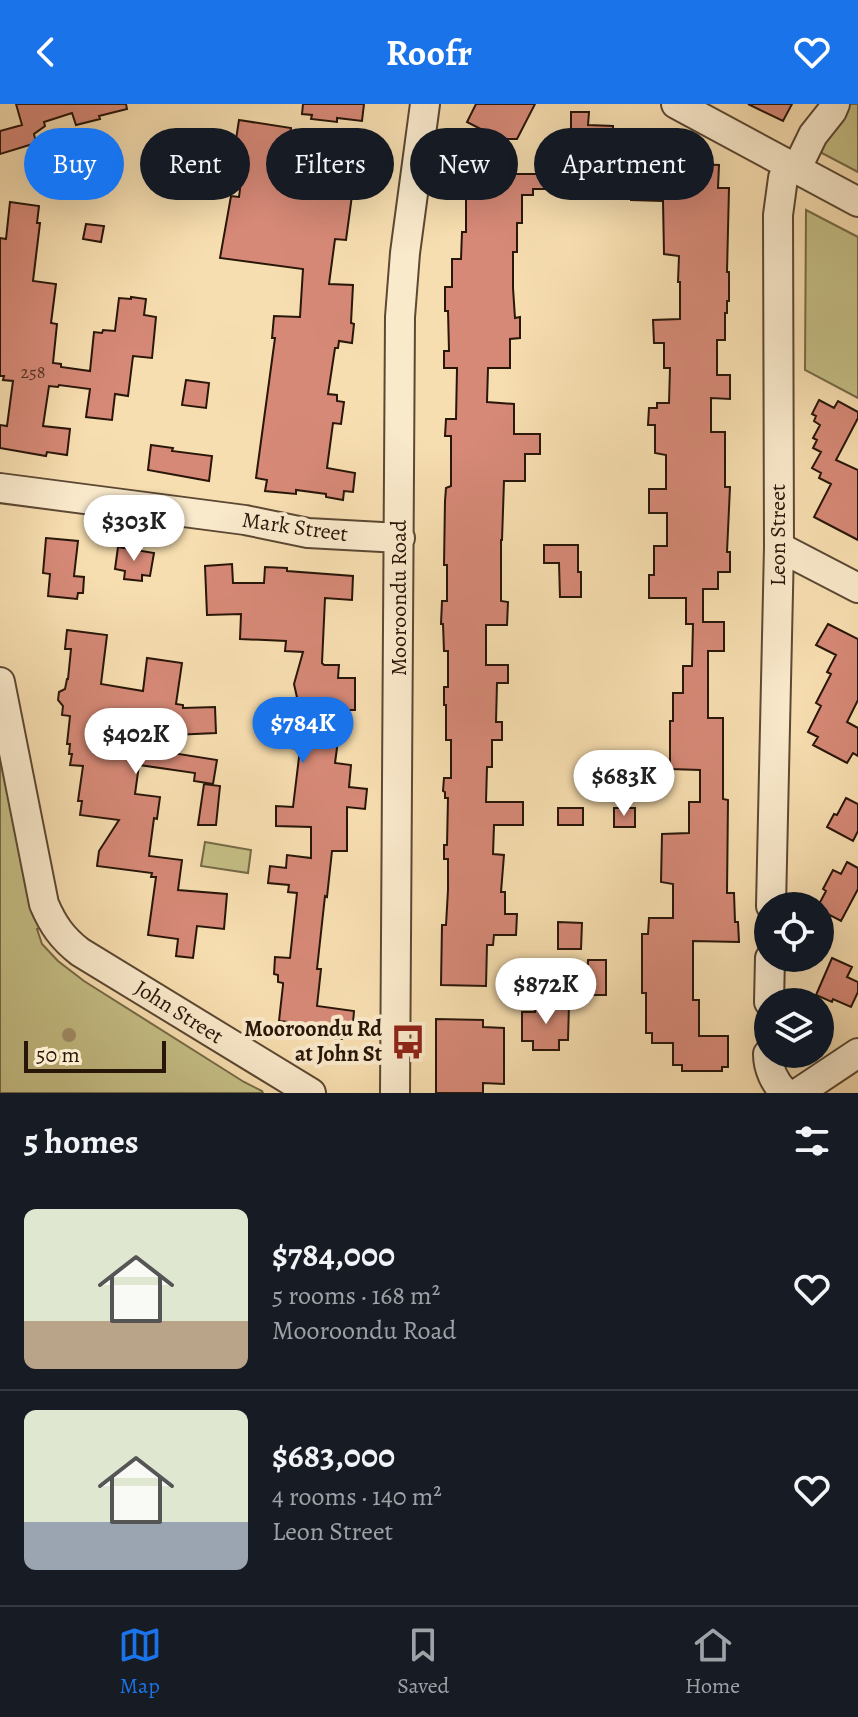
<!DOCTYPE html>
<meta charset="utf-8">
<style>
body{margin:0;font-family:Alegreya,serif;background:#20242c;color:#f1f3f6;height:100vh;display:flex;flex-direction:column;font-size:30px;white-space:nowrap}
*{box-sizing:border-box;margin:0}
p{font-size:26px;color:#9ea1a6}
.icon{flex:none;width:44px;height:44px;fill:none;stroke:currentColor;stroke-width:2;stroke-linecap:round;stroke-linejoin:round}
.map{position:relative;height:989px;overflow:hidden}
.drawer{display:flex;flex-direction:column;background:#171b24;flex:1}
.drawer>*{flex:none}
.hud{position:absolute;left:24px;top:24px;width:810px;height:72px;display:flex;gap:16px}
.fabs{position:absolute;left:754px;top:788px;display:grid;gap:16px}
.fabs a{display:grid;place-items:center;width:80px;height:80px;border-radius:50%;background:#171b24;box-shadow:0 8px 32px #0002;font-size:40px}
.scale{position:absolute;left:24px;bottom:20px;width:142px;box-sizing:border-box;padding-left:8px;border:4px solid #281609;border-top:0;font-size:22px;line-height:28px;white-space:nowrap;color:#281609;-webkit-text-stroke:6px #faeacc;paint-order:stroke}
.price{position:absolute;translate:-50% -68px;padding:0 18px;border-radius:28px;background:#fff;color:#222;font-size:26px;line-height:52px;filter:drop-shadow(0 2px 4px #0008)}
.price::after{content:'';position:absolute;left:50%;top:48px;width:24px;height:18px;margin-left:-12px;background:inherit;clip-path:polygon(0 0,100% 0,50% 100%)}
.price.current{background:#1a73e8;color:#fff}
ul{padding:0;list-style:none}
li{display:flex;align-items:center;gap:24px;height:200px;padding:0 24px}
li+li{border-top:2px solid #363941}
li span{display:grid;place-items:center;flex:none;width:224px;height:160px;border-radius:12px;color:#555}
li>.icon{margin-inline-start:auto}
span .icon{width:96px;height:96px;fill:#fffc;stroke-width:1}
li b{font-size:34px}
h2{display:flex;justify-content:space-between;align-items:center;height:96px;padding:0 24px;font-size:34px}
.chip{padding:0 28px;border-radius:36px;background:#171b24;box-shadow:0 8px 32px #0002;font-size:28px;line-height:72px}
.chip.current{background:#1a73e8;color:#fff}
header{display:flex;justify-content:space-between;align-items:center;height:104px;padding:0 24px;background:#1a73e8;color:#fff;font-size:36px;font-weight:700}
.menu{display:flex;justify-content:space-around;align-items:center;height:112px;border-top:2px solid #363941;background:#171b24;font-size:22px;color:#9ea1a6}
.menu a{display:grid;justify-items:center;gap:4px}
.menu .current{color:#1a73e8}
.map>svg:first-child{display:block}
.green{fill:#c5bf86;stroke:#766a48;stroke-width:2}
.building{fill:#d68977;stroke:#281609;stroke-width:2}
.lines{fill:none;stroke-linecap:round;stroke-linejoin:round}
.minor-casing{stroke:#5c4833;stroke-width:32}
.minor{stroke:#faeacc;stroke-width:28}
.tree{fill:#a3906c}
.labels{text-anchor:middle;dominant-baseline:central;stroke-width:8;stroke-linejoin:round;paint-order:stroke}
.number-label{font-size:18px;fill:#543324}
.street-label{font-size:22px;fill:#281609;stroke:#faeacc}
.poi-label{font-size:22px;font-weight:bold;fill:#281609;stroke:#faeacc;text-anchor:end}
</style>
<header><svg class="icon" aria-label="back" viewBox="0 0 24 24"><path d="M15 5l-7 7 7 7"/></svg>Roofr<svg class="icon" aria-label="heart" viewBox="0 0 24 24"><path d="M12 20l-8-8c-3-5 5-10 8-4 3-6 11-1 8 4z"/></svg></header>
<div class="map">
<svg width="858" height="989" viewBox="0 0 858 989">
<rect width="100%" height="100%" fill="#f7deb0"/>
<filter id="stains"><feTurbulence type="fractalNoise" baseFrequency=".0025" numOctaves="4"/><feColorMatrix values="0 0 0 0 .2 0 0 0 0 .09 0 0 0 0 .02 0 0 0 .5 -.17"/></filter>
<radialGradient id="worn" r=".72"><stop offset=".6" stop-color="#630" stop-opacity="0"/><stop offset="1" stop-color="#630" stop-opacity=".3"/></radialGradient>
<path class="green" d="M 842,0 L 858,0 L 858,68 L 818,47 Z
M 806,106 L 858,133 L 858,294 L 805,266 Z
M 0,578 L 53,821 L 37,825 L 42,840 L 58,857 L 84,877 L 244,978 L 262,987 L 263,989 L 0,989 Z
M 205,738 L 251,746 L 248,769 L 201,762 Z"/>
<path class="building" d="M 16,0 L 126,0 L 127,5 L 99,12 L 100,15 L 76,21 L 72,9 L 44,18 L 45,22 L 34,30 L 36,39 L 0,50 L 0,27 L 22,21 Z
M 303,0 L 364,0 L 362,17 L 337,14 L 337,18 L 311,15 L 312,11 L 302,10 Z
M 476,0 L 535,0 L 517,35 L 500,35 L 467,18 Z
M 748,0 L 792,0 L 783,17 Z
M 571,8 L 589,8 L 588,21 L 613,22 L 613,26 L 619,26 L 619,30 L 635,30 L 635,41 L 647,41 L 647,58 L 719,61 L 718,84 L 729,84 L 727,168 L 729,168 L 729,197 L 727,197 L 727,209 L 725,209 L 725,236 L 717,236 L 717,271 L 730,271 L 730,295 L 711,294 L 711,328 L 725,328 L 725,383 L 730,383 L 727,448 L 730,448 L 730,468 L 718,468 L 718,485 L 703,485 L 703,518 L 724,518 L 724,547 L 708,547 L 708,614 L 723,614 L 723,695 L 728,696 L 727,789 L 734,789 L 735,818 L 738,818 L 739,838 L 693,837 L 693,896 L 699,896 L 699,932 L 728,932 L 728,963 L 722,963 L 722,967 L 682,967 L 682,961 L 673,961 L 673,939 L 652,939 L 652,929 L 646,929 L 646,889 L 642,889 L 642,830 L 648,830 L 649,814 L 673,814 L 673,780 L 661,778 L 662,730 L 689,729 L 689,698 L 700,698 L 700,666 L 670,665 L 670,617 L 673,617 L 673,589 L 683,589 L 683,562 L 692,562 L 693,520 L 686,520 L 686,494 L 649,494 L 649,471 L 654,471 L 654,442 L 667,442 L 667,409 L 649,409 L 649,385 L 666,385 L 666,351 L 655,349 L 655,321 L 648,321 L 649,304 L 657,304 L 657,299 L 669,299 L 670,264 L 664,264 L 664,239 L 654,239 L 653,216 L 680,215 L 680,178 L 678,178 L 679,152 L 664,150 L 663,97 L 631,96 L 631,89 L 597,88 L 597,57 L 563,57 L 563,39 L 571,39 Z
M 239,16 L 291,24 L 286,61 L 312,64 L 310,78 L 353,84 L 346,136 L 335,135 L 329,180 L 353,181 L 351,219 L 354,220 L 352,239 L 339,237 L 338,244 L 335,244 L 328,290 L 337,291 L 337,297 L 344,298 L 341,320 L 333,319 L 327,364 L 355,369 L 353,388 L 344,387 L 343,396 L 326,393 L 326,390 L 296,386 L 296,390 L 265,387 L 267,376 L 256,374 L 275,234 L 272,234 L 274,212 L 300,213 L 303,165 L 220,154 L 231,92 L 239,93 L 245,44 L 235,42 Z
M 458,70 L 546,70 L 546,85 L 533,85 L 533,91 L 522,91 L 522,119 L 517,119 L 517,148 L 513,148 L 513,184 L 515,214 L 520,213 L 520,234 L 510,235 L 510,264 L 488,264 L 487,298 L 514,300 L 514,330 L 540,330 L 540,350 L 525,350 L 525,377 L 504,377 L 502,436 L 501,436 L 501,497 L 508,498 L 507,521 L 486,521 L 486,561 L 508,561 L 508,579 L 497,579 L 496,618 L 502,618 L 502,636 L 492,636 L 492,663 L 487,663 L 486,698 L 523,698 L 523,721 L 494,721 L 493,750 L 504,751 L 501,788 L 505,788 L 505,810 L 517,810 L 516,831 L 494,831 L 493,841 L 487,841 L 486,882 L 441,881 L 442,821 L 446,821 L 448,786 L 448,755 L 444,755 L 444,741 L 447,741 L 448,694 L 445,694 L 445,688 L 443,687 L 444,674 L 451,674 L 451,636 L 446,636 L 446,601 L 444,601 L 444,583 L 448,583 L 448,547 L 444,547 L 443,520 L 441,520 L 442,497 L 447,497 L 447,461 L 444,461 L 445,397 L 446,384 L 451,382 L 451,332 L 445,332 L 446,315 L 456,315 L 457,264 L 444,264 L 444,247 L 449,247 L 448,207 L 445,207 L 445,183 L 452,183 L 452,155 L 461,155 L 462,128 L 466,128 L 466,88 L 458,88 Z
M 10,98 L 39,102 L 37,119 L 40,119 L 33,177 L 56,180 L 51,219 L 57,220 L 53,259 L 61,260 L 61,263 L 90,267 L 94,228 L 102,229 L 103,226 L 115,227 L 119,194 L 131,195 L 131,193 L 146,195 L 144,211 L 156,213 L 152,254 L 133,252 L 128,292 L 115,290 L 112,316 L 86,313 L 90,285 L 59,281 L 58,283 L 49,282 L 43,322 L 70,325 L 67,351 L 47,348 L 46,352 L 0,344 L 0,321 L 7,322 L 13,277 L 3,276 L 4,272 L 0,272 L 0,134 L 6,135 Z
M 86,120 L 104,122 L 101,138 L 83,135 Z
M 186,276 L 209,279 L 206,304 L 182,301 Z
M 819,296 L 834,304 L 838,297 L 858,308 L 858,314 L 836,356 L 858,366 L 858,436 L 814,413 L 831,380 L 819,374 L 821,369 L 812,364 L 821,348 L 813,344 L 817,336 L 813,334 L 820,321 L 814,317 L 816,312 L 812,310 Z
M 151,341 L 173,344 L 172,347 L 212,352 L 209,377 L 148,366 Z
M 46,434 L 78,437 L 74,472 L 84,473 L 83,489 L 78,489 L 77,495 L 48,492 L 50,470 L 43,469 Z
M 544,441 L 578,441 L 578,468 L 581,468 L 581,493 L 560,493 L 559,459 L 544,459 Z
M 118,443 L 154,449 L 150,472 L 142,471 L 142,477 L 124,475 L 125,467 L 115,465 Z
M 232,460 L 233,479 L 264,479 L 265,463 L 287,464 L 287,467 L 353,472 L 352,496 L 325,494 L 322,559 L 324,561 L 339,561 L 338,574 L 355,574 L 355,606 L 342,606 L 335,659 L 351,661 L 349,683 L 367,685 L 365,705 L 347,703 L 347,747 L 332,747 L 327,793 L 325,792 L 317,865 L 321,865 L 317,902 L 354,907 L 352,931 L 342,930 L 342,935 L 295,931 L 296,919 L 279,917 L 283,881 L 283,879 L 278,878 L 278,871 L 274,870 L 275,853 L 290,854 L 297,789 L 288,788 L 289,781 L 268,779 L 270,762 L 286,764 L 287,751 L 311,754 L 311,723 L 276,722 L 276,702 L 293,703 L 300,645 L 282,643 L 287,605 L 300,607 L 294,580 L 303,548 L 285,547 L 286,537 L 240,535 L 241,510 L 207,511 L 205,462 Z
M 828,520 L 858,535 L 858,596 L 847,618 L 858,624 L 858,652 L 853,649 L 847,659 L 813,641 L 818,633 L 808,628 L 821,602 L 816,599 L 831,570 L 827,568 L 836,551 L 816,541 Z
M 67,526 L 107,531 L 101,580 L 143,587 L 147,554 L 182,559 L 176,600 L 183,601 L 183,604 L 215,603 L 216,629 L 129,633 L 128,642 L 217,656 L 213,680 L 194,677 L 195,669 L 139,661 L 135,690 L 160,693 L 157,715 L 154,714 L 149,752 L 182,756 L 178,786 L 227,790 L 224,825 L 197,822 L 193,854 L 176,852 L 178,835 L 148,831 L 156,773 L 151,773 L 152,769 L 97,762 L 99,747 L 119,716 L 80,711 L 82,697 L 78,697 L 83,662 L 70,661 L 72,650 L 69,650 L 70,640 L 67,640 L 70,612 L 62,611 L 63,602 L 58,596 L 59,588 L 65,585 L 67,575 L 68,575 L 71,545 L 65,545 Z
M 204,680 L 220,682 L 216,721 L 198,721 Z
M 846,694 L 858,700 L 858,727 L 853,737 L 827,723 L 834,710 L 837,711 Z
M 558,704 L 583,704 L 583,721 L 558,721 Z
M 614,704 L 635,704 L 635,723 L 614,723 Z
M 847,758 L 858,764 L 858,785 L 841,817 L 820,806 L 820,802 L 818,802 L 826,787 L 823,785 L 833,766 L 841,770 Z
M 558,818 L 582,819 L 581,845 L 558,845 Z
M 832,854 L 852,863 L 847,873 L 858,878 L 858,888 L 851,903 L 833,895 L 832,898 L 816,891 Z
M 588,856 L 606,856 L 606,891 L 587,891 Z
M 539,900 L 569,900 L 568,936 L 559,936 L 559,946 L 533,946 L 533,937 L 522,937 L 522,908 L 535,908 L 535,901 Z
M 436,915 L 483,916 L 483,923 L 504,924 L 504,980 L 483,979 L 483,989 L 436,989 Z"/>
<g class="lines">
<g class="minor-casing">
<path id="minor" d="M 676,0 L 858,98
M 796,66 L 813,31 L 832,7 L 835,0
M 0,384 L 245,416 L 308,429 L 400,434
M 779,443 L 858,484
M 0,578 L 44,800 C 53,821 62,834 80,848 L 311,989
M 771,802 L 779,443 L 778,111 L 783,74 L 788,61
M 769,898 L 770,854
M 768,950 C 768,965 775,979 785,989
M 395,989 L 400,213 L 405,149 L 425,0
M 798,989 L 858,949"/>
</g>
<use href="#minor" class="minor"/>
</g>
<circle class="tree" cx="69" cy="931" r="7"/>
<defs>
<g id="bus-bare" transform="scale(2.76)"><path d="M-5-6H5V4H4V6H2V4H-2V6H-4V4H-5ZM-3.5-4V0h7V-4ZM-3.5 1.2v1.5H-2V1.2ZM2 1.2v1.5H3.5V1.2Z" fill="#8f2418" stroke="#faeacc" stroke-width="2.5" paint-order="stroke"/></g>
</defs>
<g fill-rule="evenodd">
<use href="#bus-bare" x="408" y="938"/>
</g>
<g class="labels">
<g class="number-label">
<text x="33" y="268">258</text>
</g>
<g class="street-label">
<text transform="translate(295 423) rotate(8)">Mark Street</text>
<text transform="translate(778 431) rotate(-90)">Leon Street</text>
<text transform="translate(399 494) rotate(-90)">Mooroondu Road</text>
<text transform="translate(179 908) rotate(32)">John Street</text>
</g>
<g class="poi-label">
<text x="382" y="925">Mooroondu Rd<tspan x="382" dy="25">at John St</tspan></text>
</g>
</g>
<rect width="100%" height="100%" filter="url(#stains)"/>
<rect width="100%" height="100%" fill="url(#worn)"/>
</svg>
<div class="fabs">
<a><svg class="icon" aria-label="locate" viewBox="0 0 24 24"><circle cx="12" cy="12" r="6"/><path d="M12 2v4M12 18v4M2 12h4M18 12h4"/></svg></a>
<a><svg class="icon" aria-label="layers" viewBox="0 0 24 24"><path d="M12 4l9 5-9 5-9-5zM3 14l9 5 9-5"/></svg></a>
</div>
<div class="scale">50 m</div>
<b class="price" style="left:134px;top:459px">$303K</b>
<b class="price current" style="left:303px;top:661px">$784K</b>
<b class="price" style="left:136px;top:672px">$402K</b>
<b class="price" style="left:624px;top:714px">$683K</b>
<b class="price" style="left:546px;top:922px">$872K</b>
<div class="hud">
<a class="chip current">Buy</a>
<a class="chip">Rent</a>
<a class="chip">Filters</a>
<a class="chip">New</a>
<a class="chip">Apartment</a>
</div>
</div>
<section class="drawer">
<h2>5 homes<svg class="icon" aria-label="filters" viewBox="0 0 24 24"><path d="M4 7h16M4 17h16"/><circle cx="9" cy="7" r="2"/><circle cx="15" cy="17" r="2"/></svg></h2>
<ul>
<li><span style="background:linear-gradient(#dfe7d0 70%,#b9a48a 0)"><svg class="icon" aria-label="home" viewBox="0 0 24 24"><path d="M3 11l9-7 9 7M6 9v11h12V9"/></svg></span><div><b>$784,000</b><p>5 rooms · 168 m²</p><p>Mooroondu Road</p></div><svg class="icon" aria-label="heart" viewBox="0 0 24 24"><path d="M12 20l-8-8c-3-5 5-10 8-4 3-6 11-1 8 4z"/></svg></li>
<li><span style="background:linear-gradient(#dfe7d0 70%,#9aa5b1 0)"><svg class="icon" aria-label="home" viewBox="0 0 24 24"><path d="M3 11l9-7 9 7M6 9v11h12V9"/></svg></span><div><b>$683,000</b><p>4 rooms · 140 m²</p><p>Leon Street</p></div><svg class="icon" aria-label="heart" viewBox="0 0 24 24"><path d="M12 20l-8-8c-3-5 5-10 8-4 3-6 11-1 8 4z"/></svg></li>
</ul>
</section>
<nav class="menu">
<a class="current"><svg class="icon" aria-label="map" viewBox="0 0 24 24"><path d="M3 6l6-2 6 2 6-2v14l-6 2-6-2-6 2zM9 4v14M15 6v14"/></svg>Map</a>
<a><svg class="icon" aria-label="saved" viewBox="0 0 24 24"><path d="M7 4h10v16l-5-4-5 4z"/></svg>Saved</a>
<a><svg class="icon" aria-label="home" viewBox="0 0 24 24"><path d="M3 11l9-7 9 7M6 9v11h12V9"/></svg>Home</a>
</nav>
